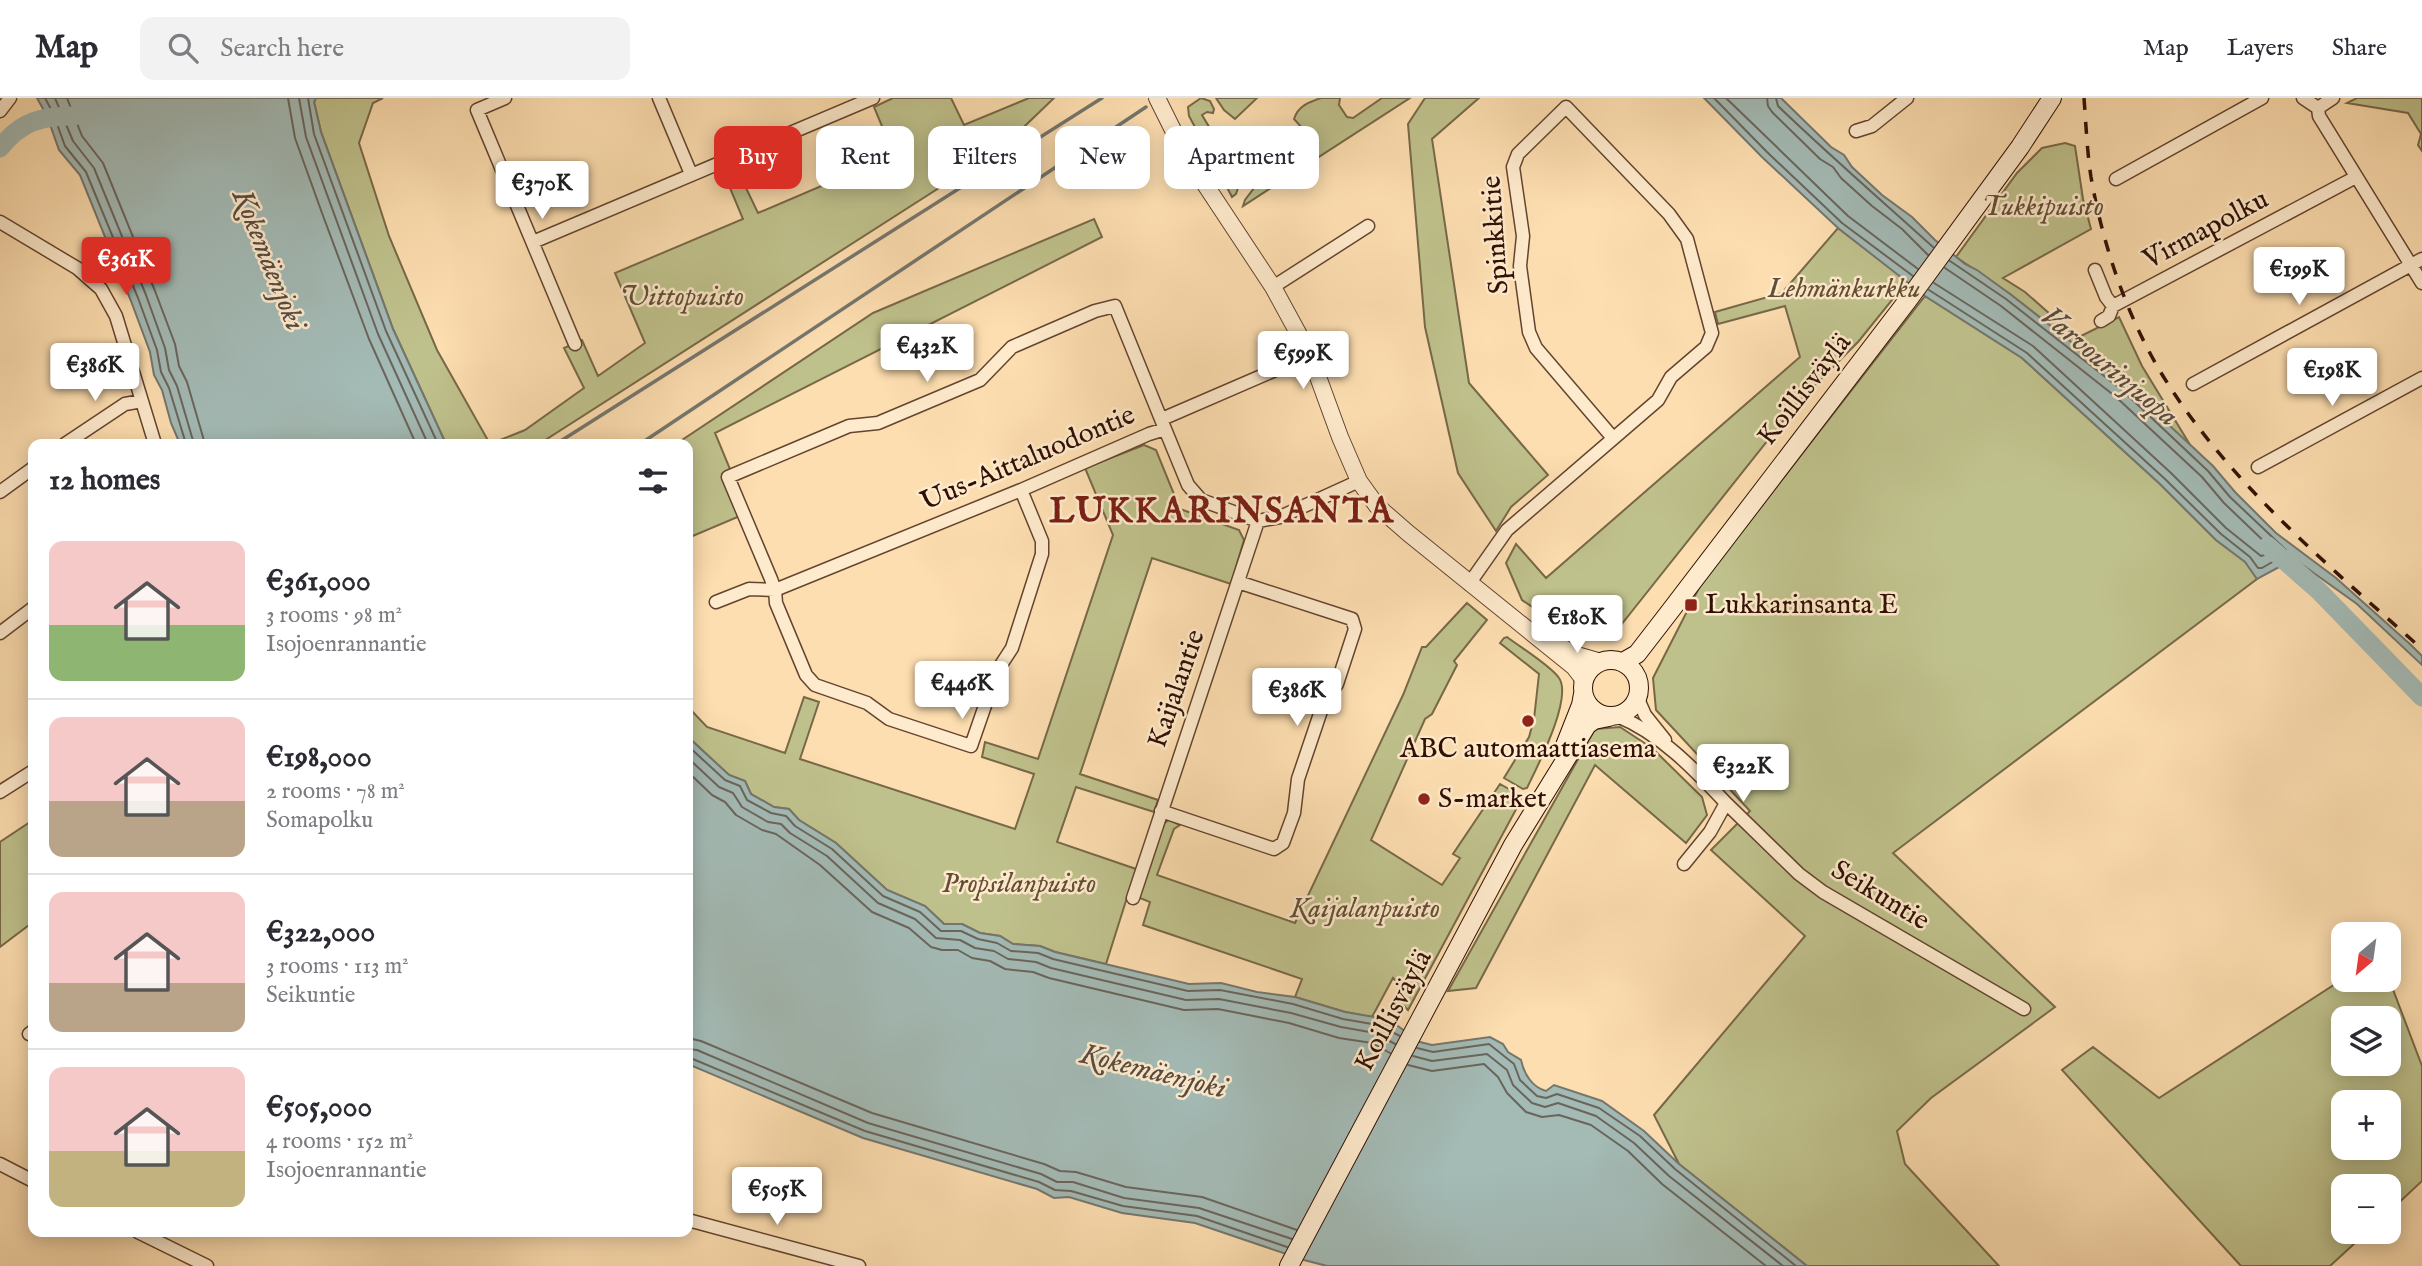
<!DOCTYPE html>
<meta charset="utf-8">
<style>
body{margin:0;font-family:"IM FELL English",serif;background:#f2f2f3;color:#2b2b33;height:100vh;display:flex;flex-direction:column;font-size:26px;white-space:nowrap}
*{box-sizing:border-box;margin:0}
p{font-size:23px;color:#7c7c81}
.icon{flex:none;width:38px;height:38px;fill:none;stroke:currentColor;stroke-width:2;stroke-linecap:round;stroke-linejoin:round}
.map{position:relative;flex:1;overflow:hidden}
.sheet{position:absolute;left:28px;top:341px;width:665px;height:798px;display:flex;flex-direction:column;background:#fff;border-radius:14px;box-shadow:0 4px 18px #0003}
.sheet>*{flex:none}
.banner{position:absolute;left:714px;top:28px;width:665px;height:63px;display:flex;gap:14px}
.needle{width:46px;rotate:209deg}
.controls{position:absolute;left:2331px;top:824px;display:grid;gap:14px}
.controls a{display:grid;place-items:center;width:70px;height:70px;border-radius:14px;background:#fff;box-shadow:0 4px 18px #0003;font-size:35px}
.price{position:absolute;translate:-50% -60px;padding:0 16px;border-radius:7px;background:#fff;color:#222;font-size:23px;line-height:46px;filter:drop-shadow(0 2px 4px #0008)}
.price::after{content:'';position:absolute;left:50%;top:42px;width:21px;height:16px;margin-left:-10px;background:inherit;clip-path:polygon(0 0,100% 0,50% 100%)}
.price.selected{background:#d93025;color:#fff}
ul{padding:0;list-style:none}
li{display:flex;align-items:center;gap:21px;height:175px;padding:0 21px}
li+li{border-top:2px solid #e1e1e2}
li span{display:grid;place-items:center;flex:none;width:196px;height:140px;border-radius:14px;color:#555}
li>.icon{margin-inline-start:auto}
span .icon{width:84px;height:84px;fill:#fffc;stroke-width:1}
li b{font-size:30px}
h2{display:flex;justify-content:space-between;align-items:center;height:84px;padding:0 21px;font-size:30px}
.chip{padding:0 24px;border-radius:14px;background:#fff;box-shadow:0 4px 18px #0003;font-size:24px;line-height:63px}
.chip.selected{background:#d93025;color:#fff}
header{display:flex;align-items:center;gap:42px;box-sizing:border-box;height:98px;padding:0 35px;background:#fff;border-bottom:2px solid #e1e1e2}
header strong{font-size:33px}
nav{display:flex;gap:38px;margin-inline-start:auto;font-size:24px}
.search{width:490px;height:63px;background:#f2f2f3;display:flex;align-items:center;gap:18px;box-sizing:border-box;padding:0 24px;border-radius:14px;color:#7c7c81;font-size:26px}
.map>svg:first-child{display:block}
.green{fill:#bfc18c;stroke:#786848;stroke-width:2;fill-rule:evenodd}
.water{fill:#a3bab5;stroke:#75766e;stroke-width:2}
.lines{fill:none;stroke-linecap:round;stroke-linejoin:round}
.shore{stroke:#6a655c;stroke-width:2}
.stream{stroke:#75766e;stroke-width:3.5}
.river{stroke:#a3bab5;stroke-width:19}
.minor-casing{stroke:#63442f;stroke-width:15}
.tertiary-casing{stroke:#63442f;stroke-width:18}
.secondary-casing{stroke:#301004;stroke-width:20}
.minor{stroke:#feeacc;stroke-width:12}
.tertiary{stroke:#feeacc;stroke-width:16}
.secondary{stroke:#feeacc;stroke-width:18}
.rail{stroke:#301004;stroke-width:3.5;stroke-dasharray:12 12;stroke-linecap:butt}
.poi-dot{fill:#8f2418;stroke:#feeacc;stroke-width:2.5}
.labels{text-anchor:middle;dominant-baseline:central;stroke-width:5;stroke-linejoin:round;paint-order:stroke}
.park-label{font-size:28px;font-style:italic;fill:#624e34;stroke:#feeacc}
.street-label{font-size:28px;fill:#301004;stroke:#feeacc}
.poi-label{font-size:28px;fill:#301004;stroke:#feeacc;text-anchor:start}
.water-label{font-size:30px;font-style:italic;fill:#584c42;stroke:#feeacc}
.district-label{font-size:35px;font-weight:bold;letter-spacing:2px;fill:#7a1f14;stroke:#feeacc}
</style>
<header>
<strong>Map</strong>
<div class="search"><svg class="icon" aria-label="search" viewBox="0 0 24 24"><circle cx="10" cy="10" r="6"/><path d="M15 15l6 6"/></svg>Search here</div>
<nav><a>Map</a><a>Layers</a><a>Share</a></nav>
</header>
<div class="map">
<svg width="2422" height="1168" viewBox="0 0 2422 1168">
<rect width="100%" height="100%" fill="#fddeb0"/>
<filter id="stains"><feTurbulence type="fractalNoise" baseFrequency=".00286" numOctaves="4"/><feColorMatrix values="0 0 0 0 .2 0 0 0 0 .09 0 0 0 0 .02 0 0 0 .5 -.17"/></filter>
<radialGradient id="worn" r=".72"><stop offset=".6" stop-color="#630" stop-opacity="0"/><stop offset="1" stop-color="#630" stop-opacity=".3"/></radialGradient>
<path class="green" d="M 316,0 L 383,0 L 373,5 L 359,45 L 389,138 L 437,252 L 490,346 L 525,332 L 584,290 L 564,250 L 582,242 L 598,278 L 645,245 L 615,175 L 743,121 L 722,71 L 735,67 L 758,115 L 894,57 L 874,9 L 893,0 L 951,0 L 964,27 L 1029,0 L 1054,0 L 1003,49 L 539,346 L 446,346 L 393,231 L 321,34 L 314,4 Z
M 1201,0 L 1210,3 L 1214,11 L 1213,15 L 1207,14 L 1202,17 L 1214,37 L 1204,46 L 1189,18 L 1188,9 Z
M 1216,0 L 1257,0 L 1235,21 L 1224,12 Z
M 1321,0 L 1340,0 L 1339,7 L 1347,19 L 1353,20 L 1382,0 L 1410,0 L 1243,108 L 1245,102 L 1254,90 L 1246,65 L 1259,54 L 1271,71 L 1312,46 L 1304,32 L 1294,21 C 1298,8 1309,4 1321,0 Z
M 1425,0 L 1479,0 L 1432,41 L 1469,285 L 1548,377 L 1511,409 L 1496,433 L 1458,375 L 1425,229 L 1408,26 Z
M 2357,0 L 2422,0 L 2422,53 L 2418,47 L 2421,36 L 2408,15 L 2347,5 Z
M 2065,45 L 2075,48 L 2083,101 L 2091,131 L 2003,180 L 2025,194 L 2077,240 L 2119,219 L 2142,268 L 2192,350 L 2126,287 L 2010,196 L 1956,159 L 2017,75 L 2042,50 Z
M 1213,55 L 1223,55 L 1240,84 L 1236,96 L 1232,99 L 1211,59 Z
M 1094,121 L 1102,139 L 715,335 L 730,371 L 722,376 L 740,418 L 688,440 L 688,346 L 676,346 L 873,215 Z
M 1838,130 L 1905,181 L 1905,186 L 1858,244 L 1799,303 L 1621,527 L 1581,542 L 1522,502 L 1506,465 L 1516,446 L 1546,480 L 1800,259 L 1785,208 L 1718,226 L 1715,214 L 1782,195 Z
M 1925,198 L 2022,260 L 2160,386 L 2216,442 L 2246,464 L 2257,481 L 1893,755 L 2055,909 L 1931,1000 L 1897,1033 L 1905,1066 L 1999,1168 L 1807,1168 L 1679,1066 L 1654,1017 L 1805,838 L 1711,752 L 1750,713 L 1656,612 L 1653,580 L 1702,484 Z
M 1144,347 L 1156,352 L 1180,411 L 1239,432 L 1244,442 L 1231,486 L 1152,460 L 1080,676 L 1158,702 L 1154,714 L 1076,689 L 1057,744 L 1136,771 L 1106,866 L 1055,854 L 1040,848 L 1013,846 L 1000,838 L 980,835 L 962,826 L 944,826 L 925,808 L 887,792 L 836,745 L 799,722 L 789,711 L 774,709 L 751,696 L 745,683 L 729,677 L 688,639 L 688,609 L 707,629 L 785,655 L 804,599 L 819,604 L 800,661 L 1015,731 L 1034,676 L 982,659 L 985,644 L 1038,661 L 1113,437 L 1085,370 Z
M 1467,505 L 1487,522 L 1454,563 L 1457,567 L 1432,616 L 1425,621 L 1371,742 L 1442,787 L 1460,760 L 1453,756 L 1500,686 L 1521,698 L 1520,704 L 1408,912 L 1402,906 L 1402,889 L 1393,880 L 1372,919 L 1345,914 L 1295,899 L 1302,881 L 1143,827 L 1150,804 L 1135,798 L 1160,728 L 1169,722 L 1180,727 L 1174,731 L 1157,777 L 1295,825 L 1403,597 L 1422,549 L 1426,549 Z
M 1507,539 C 1520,549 1551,568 1559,580 C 1573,600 1537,669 1527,690 L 1523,691 L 1504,680 L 1529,639 L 1534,621 L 1539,576 L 1500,545 L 1504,540 Z
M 1620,629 L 1652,650 L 1702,699 L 1707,717 L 1686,745 L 1595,667 L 1476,890 L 1448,893 L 1595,631 Z
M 33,722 L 33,824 L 0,849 L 0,744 Z
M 2343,881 L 2389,881 L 2422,968 L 2422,1083 L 2389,1114 L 2389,1088 L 2343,1088 L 2343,1134 L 2367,1134 L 2330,1168 L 2241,1168 L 2062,972 L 2093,949 L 2159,1000 ZM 2343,920 L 2389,920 L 2389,966 L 2343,966 ZM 2343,1004 L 2389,1004 L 2389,1050 L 2343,1050 Z"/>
<path class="water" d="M 37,0 L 316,0 L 314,4 L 321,34 L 393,231 L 446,346 L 180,346 L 171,325 L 162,292 L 154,277 L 150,254 L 131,203 L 80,77 L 59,52 L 47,18 Z
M 1704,0 L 1781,0 L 1831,49 L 1844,57 L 1852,69 L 1882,97 L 1912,119 L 1935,142 L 1965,166 L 1977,172 L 2010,196 L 2126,287 L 2213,368 L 2235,394 L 2276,435 L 2336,480 L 2411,547 L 2422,558 L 2422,567 L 2357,506 L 2294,461 L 2257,481 L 2245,464 L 2216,442 L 2160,386 L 2022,260 L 1925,198 L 1838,130 L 1762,59 Z
M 688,639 L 729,677 L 745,683 L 751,696 L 774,709 L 789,711 L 799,722 L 836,745 L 887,792 L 925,808 L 944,826 L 962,826 L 980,835 L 1000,838 L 1013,846 L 1040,848 L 1055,854 L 1189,886 L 1221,885 L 1257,894 L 1295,899 L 1345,914 L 1380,920 L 1398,928 L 1420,944 L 1432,947 L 1490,939 L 1503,946 L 1508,954 L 1521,962 C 1524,976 1532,989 1546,993 L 1554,987 L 1602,1003 L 1644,1033 L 1679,1066 L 1807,1168 L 1327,1168 L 1304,1162 L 1195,1125 L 1122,1115 L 1069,1099 L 1054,1100 L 1037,1091 L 863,1040 L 690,967 L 688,965 Z"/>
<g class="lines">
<path class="shore" d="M 45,0 L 53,15 L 65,48 L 86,74 L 138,200 L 157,252 L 161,274 L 169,290 L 186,346
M 55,0 L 73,43 L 94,70 L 146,197 L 165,250 L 169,272 L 177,288 L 194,346
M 67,0 L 82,38 L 103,65 L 155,193 L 175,246 L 179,268 L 187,284 L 205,346
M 288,0 L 295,40 L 322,115 L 369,241 L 416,346
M 299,0 L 306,39 L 378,236 L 428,346
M 308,0 L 314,36 L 386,233 L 438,346
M 1714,0 L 1767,54 L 1842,125 L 1913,178
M 1726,0 L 1848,118 L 1918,171
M 1767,0 L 1768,8 L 1772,14 L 1820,61 L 1833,69 L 1841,80 L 1872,108 L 1902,131 L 1928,157
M 1776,0 L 1778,8 C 1829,57 1881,102 1933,149
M 1934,185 L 2033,248 L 2171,375 L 2226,430 L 2261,458 L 2271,455 L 2271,450 L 2224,405 L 2202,379 L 2116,299 L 2001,208 L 1945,170
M 1929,192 L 2027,255 L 2165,381 L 2221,436 L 2250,459 L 2258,470 L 2262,470 L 2286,456 L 2286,452 L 2230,399 L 2208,373 L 2122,292 L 2006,201 L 1950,163
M 688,648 L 725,682 L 740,688 L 747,702 L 771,715 L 786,718 L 795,728 L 832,751 L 883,798 L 920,814 L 941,833 L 961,833 L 978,841 L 997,845 L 1011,853 L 1038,855 L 1053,861 L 1188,893 L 1220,892 L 1293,906 L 1343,921 L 1378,927 L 1400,938
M 688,660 L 719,689 L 733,695 L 742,709 L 768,724 L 781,726 L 790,735 L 827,758 L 878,805 L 915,821 L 936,840 L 960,842 L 975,850 L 994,853 L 1008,861 L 1036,864 L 1051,870 L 1186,902 L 1219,901 L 1291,915 L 1341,929 L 1375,935 L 1395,946
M 688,674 L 712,697 L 725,704 L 736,717 L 762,732 L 776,736 L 820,767 L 872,814 L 909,830 L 931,849 L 942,852 L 958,852 L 972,860 L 990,863 L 1005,871 L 1033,874 L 1049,880 L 1184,912 L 1218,911 L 1289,925 L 1339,940 L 1372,945 L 1390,955
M 688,940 L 701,943 L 872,1015 L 1044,1066 L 1060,1073 L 1076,1074 L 1126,1089 L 1202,1099 L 1297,1132
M 1417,950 L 1433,954 L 1489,946 L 1514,966 L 1520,982 L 1537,998 L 1546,1000 L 1557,996 L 1599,1010 L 1640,1038 L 1675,1071 L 1796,1168
M 688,951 L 697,952 L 868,1025 L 1041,1076 L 1057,1084 L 1073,1084 L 1124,1100 L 1199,1110 L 1292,1141
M 1413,958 L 1432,963 L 1487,956 L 1507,972 L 1513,987 L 1532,1005 L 1545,1009 L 1558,1005 L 1596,1018 L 1634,1045 L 1669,1078 L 1783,1168
M 688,959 L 865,1033 L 1039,1084 L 1055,1092 L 1071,1093 L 1123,1108 L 1197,1118 L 1287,1149
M 1408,967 L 1432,973 L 1484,966 L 1498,979 L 1507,995 L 1526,1014 L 1542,1019 L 1559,1017 L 1591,1027 L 1628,1053 L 1662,1086 L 1766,1168"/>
<path class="stream" d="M 556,346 L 1102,0
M 640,346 L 1146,9"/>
<path class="river" d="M 0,50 C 21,23 42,18 74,18
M 2268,448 L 2319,493 L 2422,599"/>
<g class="minor-casing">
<path id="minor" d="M 505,0 L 477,12 L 575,246
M 659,0 L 691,76
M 2303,0 L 2318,10 L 2319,18 L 2422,185
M 2318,10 L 2333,0
M 0,13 L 10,0
M 1856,33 L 1872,28 L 1907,0
M 2116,81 L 2262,0
M 0,124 L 77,170 L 101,191 L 116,218 L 155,346
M 533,144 L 873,0
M 2095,172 L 2106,199 L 2113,208 L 2356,79
M 1273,189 L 1368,128
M 2101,223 L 2109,218 L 2113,208
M 2193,286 L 2422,161
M 1162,321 L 1310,257
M 65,346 L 125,306 L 142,303
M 2258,369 L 2422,280
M 1021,392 L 1042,443 L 1042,456 L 1012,550 L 997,573 L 971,648 L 889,621 L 867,605 L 815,587 L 806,577 L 776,505 L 775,492 L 771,481 L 728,379 L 849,328 L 878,325 L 980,282 L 1012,249 L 1095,213 L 1115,208 L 1165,331
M 0,394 L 33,370
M 1469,486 L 1507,432 L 1658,302 L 1671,279 L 1706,249 L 1712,235 L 1687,141 L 1669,116 L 1566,9 L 1518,56 L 1513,69 L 1523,138 L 1520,168 L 1529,234 L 1536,250 L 1613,340
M 716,504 L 749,491 L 775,492 L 1021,392 L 1149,336 L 1165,331 L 1188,387 L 1201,402 L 1258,423 L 1280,419 L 1359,383
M 0,535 L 33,510
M 1638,601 L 1645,617 L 1665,642
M 1617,618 C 1660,635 1695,672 1726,705 L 1710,734 L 1684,766
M 0,694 L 33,673
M 1726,705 L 1799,776 L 1823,794 L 2024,911
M 1161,713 L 1274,751 L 1283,745 L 1294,715 L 1298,681 L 1324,604 L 1337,586 L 1355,531 L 1352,521 L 1238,484
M 1133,800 L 1258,423
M 29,936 L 33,933
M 0,1066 L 33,1083
M 688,1122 L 859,1168
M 138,1134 L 207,1168"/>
</g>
<g class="tertiary-casing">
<path id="tertiary" d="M 1157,0 L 1185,56 L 1273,189 L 1310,257 L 1340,339 L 1359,383 L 1377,408 L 1408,435 L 1574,569 L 1584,582
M 1555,546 L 1580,558 L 1601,564"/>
</g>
<g class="secondary-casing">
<path id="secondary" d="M1583 590a28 28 0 1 1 56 0a28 28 0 1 1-56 0Z
M 1623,564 L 1637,556 L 1671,512 L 1908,202 L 2020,49 L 2052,0
M 1564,650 L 1581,607 L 1583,596
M 1289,1168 L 1513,747 L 1587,627 L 1594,622 L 1609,619"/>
</g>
<use href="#minor" class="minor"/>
<use href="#tertiary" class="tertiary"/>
<use href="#secondary" class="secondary"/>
<path class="rail" d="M 2084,0 C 2086,26 2087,53 2091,79 C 2103,148 2127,219 2163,278 C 2229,385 2329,468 2422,551"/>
</g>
<g class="poi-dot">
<rect x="1684" y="500" width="14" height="14" rx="3.5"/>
<circle cx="1528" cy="623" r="7"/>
<circle cx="1424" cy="701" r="7"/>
</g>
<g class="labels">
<g class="park-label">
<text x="2043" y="109">Tukkipuisto</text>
<text x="1844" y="191">Lehmänkurkku</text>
<text x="682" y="199">Uittopuisto</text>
<text x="1019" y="786">Propsilanpuisto</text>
<text x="1365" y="811">Kaijalanpuisto</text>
</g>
<g class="street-label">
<text transform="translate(2206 132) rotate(-28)">Virmapolku</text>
<text transform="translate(1496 137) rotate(-94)">Spinkkitie</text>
<text transform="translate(1805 292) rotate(-52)">Koillisväylä</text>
<text transform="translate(1028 361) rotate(-23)">Uus-Aittaluodontie</text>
<text transform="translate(1177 591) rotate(-71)">Kaijalantie</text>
<text transform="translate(1880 798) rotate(31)">Seikuntie</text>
<text transform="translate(1394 913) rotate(-62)">Koillisväylä</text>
</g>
<g class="poi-label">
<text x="1705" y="507">Lukkarinsanta E</text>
<text x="1528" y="651" text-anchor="middle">ABC automaattiasema</text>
<text x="1438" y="701">S-market</text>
</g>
<g class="water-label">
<text transform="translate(268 162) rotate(68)">Kokemäenjoki</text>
<text transform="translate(2109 269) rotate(40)">Varvourinjuopa</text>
<text transform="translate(1153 974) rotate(14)">Kokemäenjoki</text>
</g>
<g class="district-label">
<text x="1222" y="414">LUKKARINSANTA</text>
</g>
</g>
<rect width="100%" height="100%" filter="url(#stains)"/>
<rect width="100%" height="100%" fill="url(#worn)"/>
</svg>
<div class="controls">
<a><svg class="needle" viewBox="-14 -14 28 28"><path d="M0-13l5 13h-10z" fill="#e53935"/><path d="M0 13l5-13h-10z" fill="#7c7c81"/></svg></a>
<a><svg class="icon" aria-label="layers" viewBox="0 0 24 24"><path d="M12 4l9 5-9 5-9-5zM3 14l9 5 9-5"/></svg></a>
<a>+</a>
<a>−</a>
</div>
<b class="price" style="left:542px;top:123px">€370K</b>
<b class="price selected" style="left:126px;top:199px">€361K</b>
<b class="price" style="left:2299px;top:209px">€199K</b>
<b class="price" style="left:927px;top:286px">€432K</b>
<b class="price" style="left:1303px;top:293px">€599K</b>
<b class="price" style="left:95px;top:305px">€386K</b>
<b class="price" style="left:2332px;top:310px">€198K</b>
<b class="price" style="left:1577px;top:557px">€180K</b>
<b class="price" style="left:962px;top:623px">€446K</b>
<b class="price" style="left:1297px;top:630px">€386K</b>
<b class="price" style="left:1743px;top:706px">€322K</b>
<b class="price" style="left:777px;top:1129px">€505K</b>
<div class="banner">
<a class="chip selected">Buy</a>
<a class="chip">Rent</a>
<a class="chip">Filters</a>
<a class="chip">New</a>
<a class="chip">Apartment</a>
</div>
<section class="sheet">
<h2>12 homes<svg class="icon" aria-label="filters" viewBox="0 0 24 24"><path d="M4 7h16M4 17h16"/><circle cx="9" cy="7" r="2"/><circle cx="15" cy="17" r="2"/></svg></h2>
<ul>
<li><span style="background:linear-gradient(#f6c9c9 60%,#8fb573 0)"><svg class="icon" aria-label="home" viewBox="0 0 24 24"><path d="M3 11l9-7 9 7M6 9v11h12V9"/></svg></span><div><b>€361,000</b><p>3 rooms · 98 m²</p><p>Isojoenrannantie</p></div></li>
<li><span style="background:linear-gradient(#f6c9c9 60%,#b9a48a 0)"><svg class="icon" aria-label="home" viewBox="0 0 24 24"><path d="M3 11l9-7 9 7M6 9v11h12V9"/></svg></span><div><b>€198,000</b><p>2 rooms · 78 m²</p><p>Somapolku</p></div></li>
<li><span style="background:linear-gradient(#f6c9c9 65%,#b9a48a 0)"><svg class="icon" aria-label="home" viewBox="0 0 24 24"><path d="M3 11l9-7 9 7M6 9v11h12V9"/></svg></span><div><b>€322,000</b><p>3 rooms · 113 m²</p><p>Seikuntie</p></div></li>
<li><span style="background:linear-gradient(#f6c9c9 60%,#c2b280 0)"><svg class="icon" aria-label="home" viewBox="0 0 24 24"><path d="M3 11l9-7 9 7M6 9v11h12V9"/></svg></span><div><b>€505,000</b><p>4 rooms · 152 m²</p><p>Isojoenrannantie</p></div></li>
</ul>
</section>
</div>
